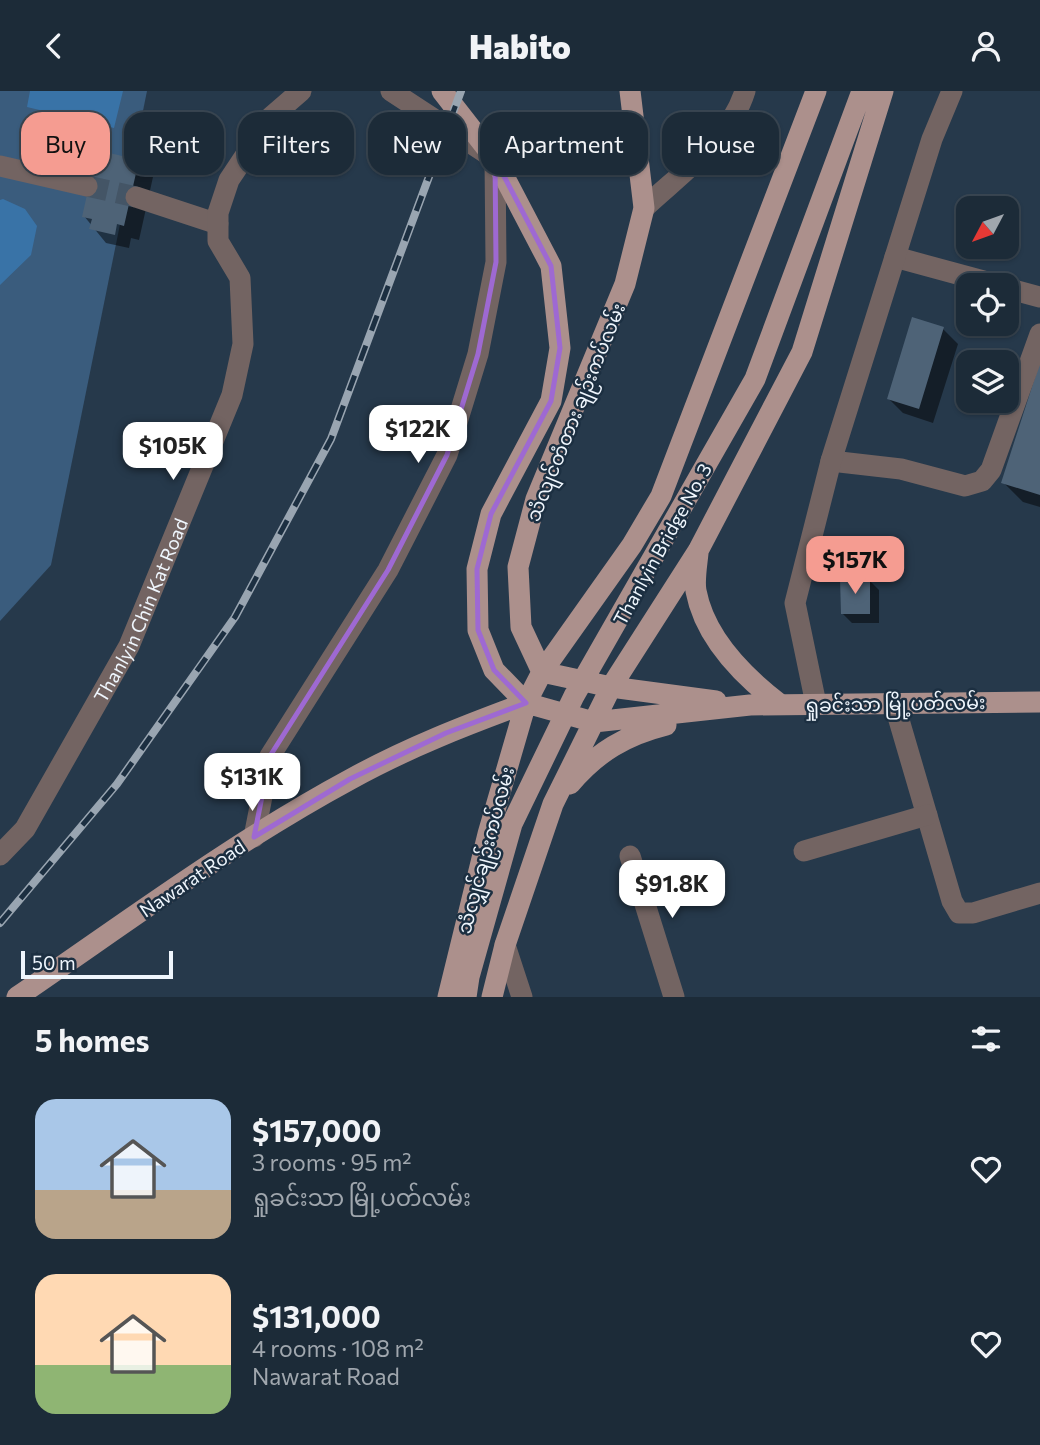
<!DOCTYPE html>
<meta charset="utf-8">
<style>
body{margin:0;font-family:Commissioner,"Noto Sans Myanmar",sans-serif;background:#253340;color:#f1f3f6;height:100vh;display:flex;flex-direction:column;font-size:26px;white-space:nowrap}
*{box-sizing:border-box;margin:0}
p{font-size:23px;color:#a0a7ae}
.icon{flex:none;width:38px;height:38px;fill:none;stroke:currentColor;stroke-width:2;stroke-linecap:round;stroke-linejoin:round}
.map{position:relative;height:906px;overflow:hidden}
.details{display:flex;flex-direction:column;background:#1c2b38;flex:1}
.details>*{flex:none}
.top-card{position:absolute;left:21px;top:21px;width:999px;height:63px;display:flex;gap:14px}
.needle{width:46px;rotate:229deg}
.buttons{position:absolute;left:956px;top:105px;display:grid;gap:14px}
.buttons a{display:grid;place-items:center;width:63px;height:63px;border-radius:14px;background:#1c2b38;box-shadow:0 2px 5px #0004,0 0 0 2px #3a4753;font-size:35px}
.scale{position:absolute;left:21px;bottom:18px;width:152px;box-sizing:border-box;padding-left:7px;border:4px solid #eff6fd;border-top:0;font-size:19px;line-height:24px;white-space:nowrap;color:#eff6fd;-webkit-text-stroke:5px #1c2f41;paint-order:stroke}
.price{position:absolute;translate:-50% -60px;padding:0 16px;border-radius:14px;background:#fff;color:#222;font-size:23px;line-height:46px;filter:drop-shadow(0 2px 4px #0008)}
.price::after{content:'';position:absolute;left:50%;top:42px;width:21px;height:16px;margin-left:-10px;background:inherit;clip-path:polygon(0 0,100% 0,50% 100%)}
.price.selected{background:#f59c91;color:#111}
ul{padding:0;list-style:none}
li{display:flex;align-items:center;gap:21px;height:175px;padding:0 35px}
li span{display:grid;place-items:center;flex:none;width:196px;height:140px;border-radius:21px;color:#555}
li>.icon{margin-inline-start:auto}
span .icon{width:84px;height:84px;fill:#fffc;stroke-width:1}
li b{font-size:30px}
h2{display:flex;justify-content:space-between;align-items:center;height:84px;padding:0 35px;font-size:30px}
.chip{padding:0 24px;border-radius:21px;background:#1c2b38;box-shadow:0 2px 5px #0004,0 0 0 2px #3a4753;font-size:24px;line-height:63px}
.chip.selected{background:#f59c91;color:#111}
header{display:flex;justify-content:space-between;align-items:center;height:91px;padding:0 35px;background:#1c2b38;font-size:32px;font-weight:800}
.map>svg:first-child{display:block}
.green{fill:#3a5c7d}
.water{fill:#3973a7}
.shadow{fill:#0007}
.building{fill:#4e6377}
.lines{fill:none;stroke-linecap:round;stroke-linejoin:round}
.minor-tunnel{stroke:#456;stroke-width:21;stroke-dasharray:21 10;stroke-linecap:butt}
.minor{stroke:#736462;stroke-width:21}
.major{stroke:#ac908c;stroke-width:21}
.rail-casing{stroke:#99a5b1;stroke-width:8}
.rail{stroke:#1c2f41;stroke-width:5;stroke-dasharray:16;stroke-linecap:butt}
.marked{fill:none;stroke:#9e69d2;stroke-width:5;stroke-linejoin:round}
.labels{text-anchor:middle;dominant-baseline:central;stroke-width:5;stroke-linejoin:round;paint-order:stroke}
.street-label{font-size:19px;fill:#eff6fd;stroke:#1c2f41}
</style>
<header><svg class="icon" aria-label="back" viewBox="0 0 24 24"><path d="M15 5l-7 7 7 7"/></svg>Habito<svg class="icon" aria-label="person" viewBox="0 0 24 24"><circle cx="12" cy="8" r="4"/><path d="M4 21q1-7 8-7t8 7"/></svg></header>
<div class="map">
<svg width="1040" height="906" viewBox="0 0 1040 906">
<rect width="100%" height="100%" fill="#26394b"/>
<path class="green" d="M 0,0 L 147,0 L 51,474 L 0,530 Z"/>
<path class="water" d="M 30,0 L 123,0 L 114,37 L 27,16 Z
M 3,108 L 25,118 L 37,135 L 31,164 L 0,194 L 0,109 Z"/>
<path class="shadow" d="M 99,62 L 139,71 L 153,86 L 139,149 L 131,147 L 129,157 L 106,152 L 84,125 Z
M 943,238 L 958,253 L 933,332 L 903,322 L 889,308 Z
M 1040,278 L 1040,416 L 1023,411 L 1003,391 Z
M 869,489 L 879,499 L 879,532 L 852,532 L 842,522 Z"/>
<path class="building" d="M 97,59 L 139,69 L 124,135 L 117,133 L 115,144 L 89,138 L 92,128 L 82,126 Z
M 912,226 L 944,236 L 919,318 L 887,308 Z
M 1039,274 L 1040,274 L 1040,404 L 1001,392 Z
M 840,487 L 870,487 L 870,523 L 841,523 Z"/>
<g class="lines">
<path class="minor-tunnel" d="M 87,95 L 136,106"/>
<g class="minor">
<path d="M 0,75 L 87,95"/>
<path d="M 136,106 L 218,133"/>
<path d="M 644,117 C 680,83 730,49 745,0"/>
<path d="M 895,166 L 998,194"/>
<path d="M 1006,197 L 1040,206"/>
<path d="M 831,370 L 901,378 L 965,395 L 982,390 L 991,379 L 1040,243"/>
<path d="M 894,612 L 952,810 L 959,822 L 973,822 L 1040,802"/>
<path d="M 816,613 L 795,512 L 831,370 L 932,48 L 952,0"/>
<path d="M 254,746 L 270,665 L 388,479 L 447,364 L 478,263 L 496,171 L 495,68 L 391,0"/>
<path d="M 804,760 L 927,724"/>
<path id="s1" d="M 0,764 L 25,738 L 129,555 L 232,304 L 243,253 L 240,187 L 218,150 L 218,122 L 229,89 L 271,26 L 301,0"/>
<path d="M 630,765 L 674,906"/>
<path d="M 505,854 L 522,906"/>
</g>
<path class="major" d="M 442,0 L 495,68 L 551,175 L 560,257 L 551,310 L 491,423 L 477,478 L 478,539 L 494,579 L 526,612 L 594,631 L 750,614 L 1040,611
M 698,462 C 697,473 694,489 696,500 C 705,548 744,586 781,614
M 542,581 L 521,536 L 518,476 L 536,408 L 625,193 L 644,117 L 630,0
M 542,581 L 611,596 L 716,610
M 570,693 C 597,661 626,644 666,634
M 17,906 C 127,831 234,751 351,688 C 407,657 466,634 526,612
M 448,906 L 488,743 L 526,612 L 542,581 L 632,454 L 661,405 L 816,0
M 466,906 L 469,886 L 512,733 L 574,605 L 755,288 L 862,0
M 492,906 L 505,854 L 553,713 L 611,596 L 698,460 L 802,261 L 883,0"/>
<g class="rail-casing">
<path id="rail" d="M 0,832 L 117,693 L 235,526 L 331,348 L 461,0"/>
</g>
<use href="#rail" class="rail"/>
</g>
<path class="marked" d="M 495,68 L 551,175 L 560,257 L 551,310 L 491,423 L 477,478 L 478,539 L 494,579 L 526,612 L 446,642 L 350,688 L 254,746 L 270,665 L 388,479 L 447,364 L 478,263 L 496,171 Z"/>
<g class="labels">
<g class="street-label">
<text transform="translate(575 321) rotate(-68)">သံလျင်တံတား ချဉ်းကပ်လမ်း</text>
<text transform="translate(662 453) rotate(-61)">Thanlyin Bridge No. 3</text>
<text stroke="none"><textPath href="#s1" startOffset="284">Thanlyin Chin Kat Road</textPath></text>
<text transform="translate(895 612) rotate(-1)">ရှုခင်းသာ မြို့ပတ်လမ်း</text>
<text transform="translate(485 759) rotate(-75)">သံလျှင်ချဉ်းကပ်လမ်း</text>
<text transform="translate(192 787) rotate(-34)">Nawarat Road</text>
</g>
</g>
</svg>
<div class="buttons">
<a><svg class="needle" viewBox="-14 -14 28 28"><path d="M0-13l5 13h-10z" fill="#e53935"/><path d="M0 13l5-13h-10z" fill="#a0a7ae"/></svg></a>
<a><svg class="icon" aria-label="locate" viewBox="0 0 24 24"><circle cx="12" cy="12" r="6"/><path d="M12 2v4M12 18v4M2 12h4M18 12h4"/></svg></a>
<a><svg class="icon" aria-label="layers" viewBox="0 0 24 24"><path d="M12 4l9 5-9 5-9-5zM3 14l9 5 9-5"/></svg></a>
</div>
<div class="scale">50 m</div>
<b class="price" style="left:418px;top:374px">$122K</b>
<b class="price" style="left:173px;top:391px">$105K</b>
<b class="price selected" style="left:855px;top:505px">$157K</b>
<b class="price" style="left:252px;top:722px">$131K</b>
<b class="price" style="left:672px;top:829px">$91.8K</b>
<div class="top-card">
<a class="chip selected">Buy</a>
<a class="chip">Rent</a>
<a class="chip">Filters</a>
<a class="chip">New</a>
<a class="chip">Apartment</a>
<a class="chip">House</a>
</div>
</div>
<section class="details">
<h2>5 homes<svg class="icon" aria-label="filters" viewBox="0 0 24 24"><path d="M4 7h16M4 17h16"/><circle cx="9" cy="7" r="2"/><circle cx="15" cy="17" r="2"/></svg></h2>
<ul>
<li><span style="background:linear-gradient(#a9c7e8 65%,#b9a48a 0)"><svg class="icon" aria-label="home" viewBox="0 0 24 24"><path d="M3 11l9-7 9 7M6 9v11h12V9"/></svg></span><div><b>$157,000</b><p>3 rooms · 95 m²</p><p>ရှုခင်းသာ မြို့ပတ်လမ်း</p></div><svg class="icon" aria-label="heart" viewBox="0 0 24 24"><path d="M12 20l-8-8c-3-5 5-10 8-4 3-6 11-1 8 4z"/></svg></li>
<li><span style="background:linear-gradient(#ffd9b3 65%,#8fb573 0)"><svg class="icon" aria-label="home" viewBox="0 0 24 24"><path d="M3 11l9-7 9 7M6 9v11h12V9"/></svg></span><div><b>$131,000</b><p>4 rooms · 108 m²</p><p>Nawarat Road</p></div><svg class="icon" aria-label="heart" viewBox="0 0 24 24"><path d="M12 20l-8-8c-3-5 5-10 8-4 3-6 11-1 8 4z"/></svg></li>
</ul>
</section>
